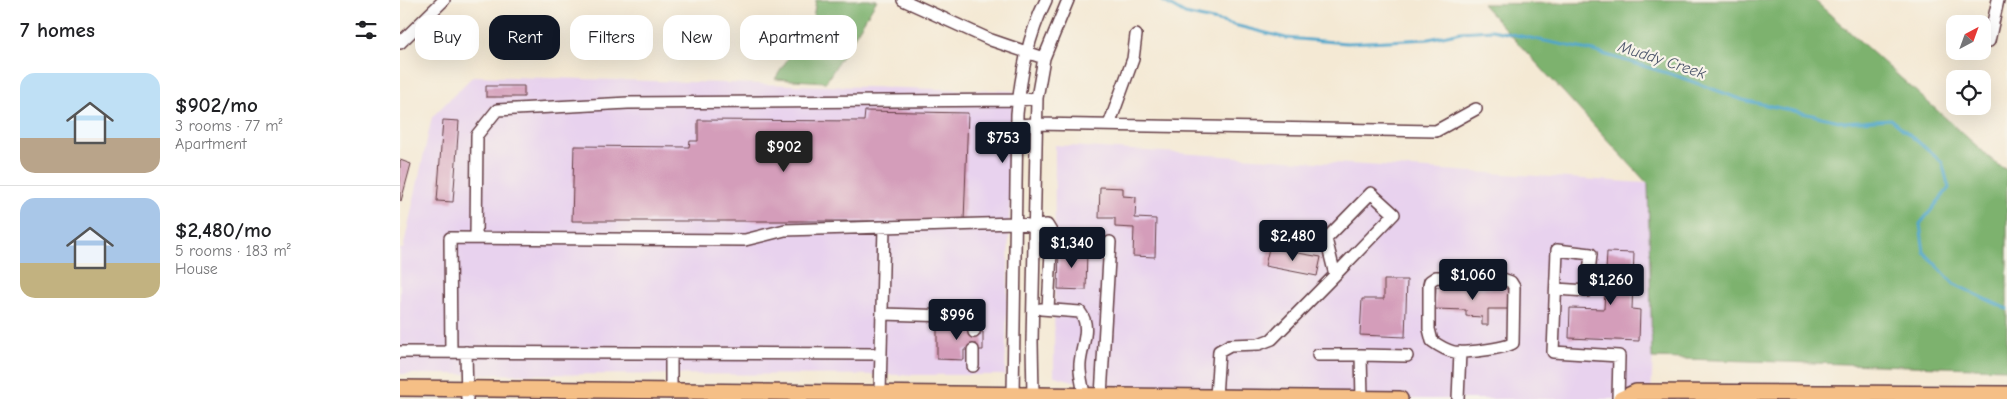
<!DOCTYPE html>
<meta charset="utf-8">
<style>
body{margin:0;font-family:"Comic Neue",sans-serif;background:#f6f6f6;color:#202124;height:100vh;display:flex;flex-direction:column;font-size:19px;white-space:nowrap}
*{box-sizing:border-box;margin:0}
p{font-size:16px;color:#757577}
.icon{flex:none;width:28px;height:28px;fill:none;stroke:currentColor;stroke-width:2;stroke-linecap:round;stroke-linejoin:round}
.map{position:relative;flex:1;overflow:hidden}
.sheet{display:flex;flex-direction:column;background:#fff;width:400px}
.sheet>*{flex:none}
.guide{position:absolute;left:15px;top:15px;width:475px;height:45px;display:flex;gap:10px}
.needle{width:32px;rotate:41deg}
.controls{position:absolute;left:1546px;top:15px;display:grid;gap:10px}
.controls a{display:grid;place-items:center;width:45px;height:45px;border-radius:10px;background:#fff;box-shadow:0 5px 20px #0002;font-size:25px}
.price{position:absolute;translate:-50% -42px;padding:0 11px;border-radius:5px;background:#111827;color:#fff;font-size:16px;line-height:32px;filter:drop-shadow(0 1px 2px #0008)}
.price::after{content:'';position:absolute;left:50%;top:30px;width:15px;height:11px;margin-left:-8px;background:inherit;clip-path:polygon(0 0,100% 0,50% 100%)}
.price.active{background:#222;color:#fff}
ul{padding:0;list-style:none}
li{display:flex;align-items:center;gap:15px;height:125px;padding:0 20px}
li+li{border-top:1px solid #e0e0e0}
li span{display:grid;place-items:center;flex:none;width:140px;height:100px;border-radius:15px;color:#555}
li>.icon{margin-inline-start:auto}
span .icon{width:60px;height:60px;fill:#fffc;stroke-width:1}
li b{font-size:21px}
h2{display:flex;justify-content:space-between;align-items:center;height:60px;padding:0 20px;font-size:21px}
.chip{padding:0 18px;border-radius:15px;background:#fff;box-shadow:0 5px 20px #0002;font-size:18px;line-height:45px}
.chip.active{background:#111827;color:#fff}
main{display:flex;flex:1;min-height:0}
.map>svg:first-child{display:block}
.built{fill:#e8d2ee}
.forest{fill:#7db26e;stroke:#64684c}
.lines{fill:none;stroke-linecap:round;stroke-linejoin:round}
.stream{stroke:#4ea6cb;stroke-width:3}
.building{fill:#d49dba}
.minor-casing{stroke:#643d44;stroke-width:14}
.major-casing{stroke:#643d44;stroke-width:18}
.minor{stroke:#fff;stroke-width:11}
.major{stroke:#f5bf86;stroke-width:15}
.labels{text-anchor:middle;dominant-baseline:central;stroke-width:4.5;stroke-linejoin:round;paint-order:stroke}
.water-label{font-size:16px;font-style:italic;fill:#4c556b;stroke:#f7f3e8}
</style>
<main>
<section class="sheet">
<h2>7 homes<svg class="icon" aria-label="filters" viewBox="0 0 24 24"><path d="M4 7h16M4 17h16"/><circle cx="9" cy="7" r="2"/><circle cx="15" cy="17" r="2"/></svg></h2>
<ul>
<li><span style="background:linear-gradient(#bfe0f5 65%,#b9a48a 0)"><svg class="icon" aria-label="home" viewBox="0 0 24 24"><path d="M3 11l9-7 9 7M6 9v11h12V9"/></svg></span><div><b>$902/mo</b><p>3 rooms · 77 m²</p><p>Apartment</p></div></li>
<li><span style="background:linear-gradient(#a9c7e8 65%,#c2b280 0)"><svg class="icon" aria-label="home" viewBox="0 0 24 24"><path d="M3 11l9-7 9 7M6 9v11h12V9"/></svg></span><div><b>$2,480/mo</b><p>5 rooms · 183 m²</p><p>House</p></div></li>
</ul>
</section>
<div class="map">
<svg width="1607" height="399" viewBox="0 0 1607 399">
<rect width="100%" height="100%" fill="#f7f3e8"/>
<filter id="ink" filterUnits="userSpaceOnUse"><feTurbulence type="fractalNoise" baseFrequency=".02" numOctaves="2"/><feDisplacementMap in="SourceGraphic" scale="10" xChannelSelector="R" yChannelSelector="G"/><feConvolveMatrix kernelMatrix="1 2 1 2 8 2 1 2 1" color-interpolation-filters="sRGB"/></filter>
<filter id="wash" filterUnits="userSpaceOnUse"><feTurbulence type="fractalNoise" baseFrequency=".0096" numOctaves="4" result="noise"/><feDisplacementMap in="SourceGraphic" scale="20" xChannelSelector="R" yChannelSelector="G"/><feGaussianBlur stdDeviation="1.12" result="paint"/><feColorMatrix in="noise" values="0 0 0 0 0 0 0 0 0 0 0 0 0 0 0 0 0 1.4 0 .05"/><feComposite in="paint" operator="in"/></filter>
<g filter="url(#wash)">
<rect width="100%" height="100%" fill="#f4e9d4"/>
<path class="built" d="M 73,76 L 613,91 L 605,375 L 0,374 L 0,249 L 3,249 L 32,117 Z
M 655,145 L 1260,184 L 1251,399 L 744,399 L 654,376 Z"/>
<path class="forest" d="M 416,0 L 477,0 L 426,82 L 375,79 L 413,18 Z
M 1244,0 L 1414,0 L 1598,165 L 1607,170 L 1607,369 L 1252,358 L 1248,184 L 1082,4 L 1242,2 Z"/>
<g class="lines">
<path class="stream" d="M 761,0 L 785,14 L 822,22 L 886,38 L 947,43 L 1029,39 L 1061,32 L 1092,30 L 1193,51 L 1277,76 L 1343,100 L 1444,122 L 1491,119 L 1542,162 L 1549,188 L 1520,224 L 1524,252 L 1554,284 L 1607,309"/>
</g>
<g id="blocks">
<path class="building" d="M 86,86 L 124,86 L 124,97 L 86,97 Z
M 465,111 L 568,113 L 564,221 L 172,221 L 174,146 L 289,147 L 290,141 L 298,141 L 298,120 L 464,121 Z
M 43,120 L 59,121 L 53,202 L 37,201 Z
M 0,160 L 11,164 L 1,201 L 0,200 Z
M 700,187 L 723,188 L 723,196 L 736,197 L 735,218 L 756,219 L 755,257 L 733,256 L 734,228 L 715,227 L 715,218 L 699,218 Z
M 659,248 L 687,249 L 686,290 L 658,289 Z
M 869,248 L 921,257 L 917,276 L 865,266 Z
M 1207,252 L 1234,253 L 1232,309 L 1240,310 L 1239,341 L 1169,338 L 1170,308 L 1204,309 Z
M 984,280 L 1007,280 L 1005,337 L 960,335 L 962,299 L 984,299 Z
M 1036,287 L 1110,289 L 1109,309 L 1088,309 L 1088,325 L 1082,325 L 1082,317 L 1066,316 L 1066,310 L 1035,309 Z
M 537,322 L 568,323 L 568,332 L 583,332 L 583,350 L 564,350 L 564,360 L 537,359 Z"/>
</g>
</g>
<g filter="url(#ink)">
<use href="#blocks" fill-opacity="0" stroke="#643d44" stroke-width="1"/>
<g class="lines">
<g class="minor-casing">
<path id="minor" d="M 503,0 L 591,40 L 644,58
M 1589,41 L 1598,0
M 0,43 L 44,0
M 616,125 L 635,124 L 1036,131 L 1076,109
M 709,125 L 733,59 L 736,35
M 76,238 L 77,135 L 97,110 L 228,103 L 618,100 L 637,98
M 1036,277 L 1100,278 L 1111,282 L 1114,287 L 1113,343 C 1104,349 1065,353 1054,352 C 1045,350 1039,346 1032,341 L 1029,329 L 1029,285 L 1030,281 Z
M 1156,289 L 1187,291 L 1191,254 L 1157,250 L 1153,352 L 1219,356 L 1218,399
M 641,309 L 680,312 C 692,327 681,347 680,364 C 679,374 683,386 684,395
M 482,314 L 551,316
M 574,332 L 574,316
M 0,352 L 481,354
M 51,352 L 50,238 L 345,240 L 385,230 L 615,223 L 634,226 L 647,225 L 652,233 L 648,309
M 66,352 L 67,399
M 271,353 L 271,391
M 918,355 L 961,355 L 962,399
M 961,355 L 1007,356
M 573,366 L 573,350
M 480,393 L 484,227
M 613,395 L 617,114 C 621,74 628,36 646,0
M 633,395 L 632,342 L 637,98 L 644,58 L 668,0
M 701,396 L 710,242
M 816,397 L 819,351 L 830,345 L 859,344 L 872,339 L 935,275 L 994,214 L 971,193 L 926,239 L 935,275
M 1058,399 L 1060,352"/>
</g>
<g class="major-casing">
<path id="major" d="M 0,388 L 1000,399
M 1221,399 L 1236,392 L 1607,394"/>
</g>
<use href="#minor" class="minor"/>
<use href="#major" class="major"/>
</g>
</g>
<g class="labels">
<g class="water-label">
<text transform="translate(1262 60) rotate(18)">Muddy Creek</text>
</g>
</g>
</svg>
<div class="controls">
<a><svg class="needle" viewBox="-14 -14 28 28"><path d="M0-13l5 13h-10z" fill="#e53935"/><path d="M0 13l5-13h-10z" fill="#757577"/></svg></a>
<a><svg class="icon" aria-label="locate" viewBox="0 0 24 24"><circle cx="12" cy="12" r="6"/><path d="M12 2v4M12 18v4M2 12h4M18 12h4"/></svg></a>
</div>
<b class="price" style="left:603px;top:164px">$753</b>
<b class="price active" style="left:384px;top:173px">$902</b>
<b class="price" style="left:893px;top:262px">$2,480</b>
<b class="price" style="left:672px;top:269px">$1,340</b>
<b class="price" style="left:1073px;top:301px">$1,060</b>
<b class="price" style="left:1211px;top:306px">$1,260</b>
<b class="price" style="left:557px;top:341px">$996</b>
<div class="guide">
<a class="chip">Buy</a>
<a class="chip active">Rent</a>
<a class="chip">Filters</a>
<a class="chip">New</a>
<a class="chip">Apartment</a>
</div>
</div>
</main>
